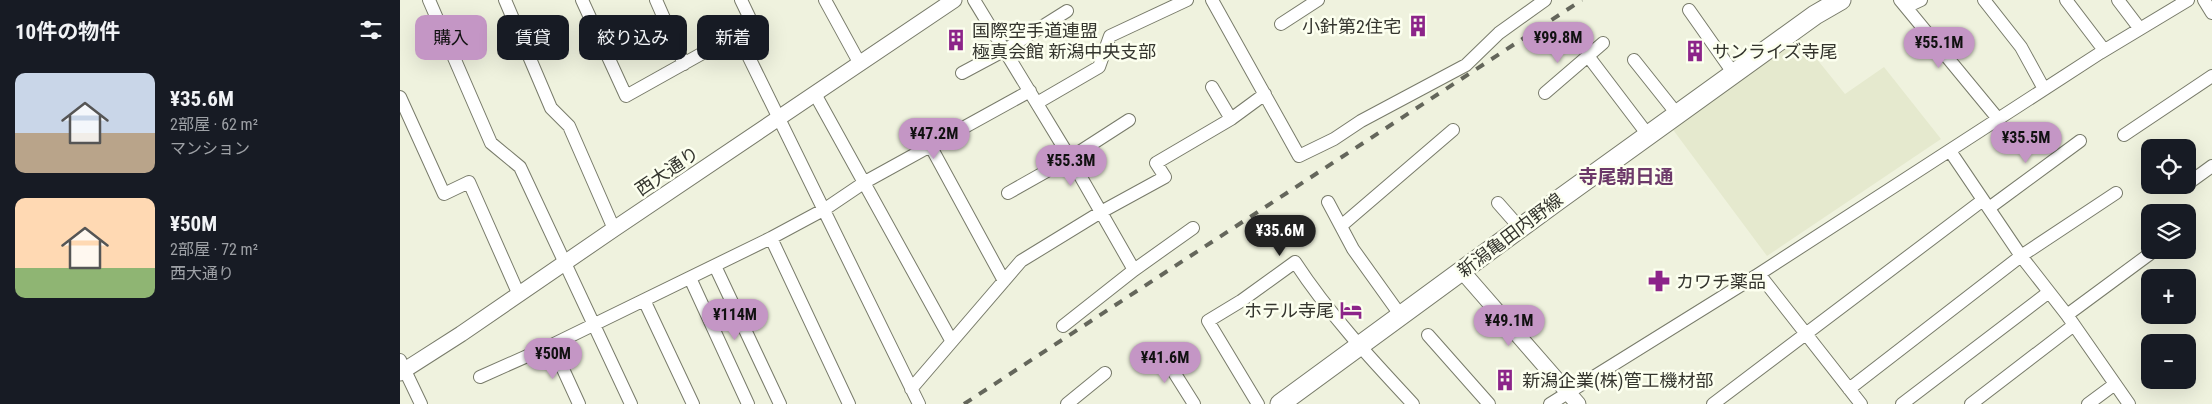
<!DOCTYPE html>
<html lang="ja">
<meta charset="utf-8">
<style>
body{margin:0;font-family:"Roboto Condensed","Noto Sans JP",sans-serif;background:#242831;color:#f1f3f6;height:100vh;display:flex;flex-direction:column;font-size:19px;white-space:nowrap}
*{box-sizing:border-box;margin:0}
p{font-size:16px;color:#9ea1a6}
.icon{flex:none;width:28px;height:28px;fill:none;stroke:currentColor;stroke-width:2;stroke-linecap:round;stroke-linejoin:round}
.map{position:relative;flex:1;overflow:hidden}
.drawer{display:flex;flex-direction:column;background:#171b24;width:400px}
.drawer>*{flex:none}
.guide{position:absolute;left:15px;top:15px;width:475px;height:45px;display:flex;gap:10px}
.buttons{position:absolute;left:1741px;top:139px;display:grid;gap:10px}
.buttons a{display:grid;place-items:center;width:55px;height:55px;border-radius:10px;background:#171b24;box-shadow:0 5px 20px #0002;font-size:25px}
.price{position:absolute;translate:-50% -42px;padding:0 11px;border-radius:18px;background:#c496c5;color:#111;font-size:16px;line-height:32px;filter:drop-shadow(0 1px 2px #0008)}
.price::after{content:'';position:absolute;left:50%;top:30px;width:15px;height:11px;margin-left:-8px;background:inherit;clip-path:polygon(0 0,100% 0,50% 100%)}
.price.on{background:#222;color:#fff}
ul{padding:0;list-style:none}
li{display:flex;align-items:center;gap:15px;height:125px;padding:0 15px}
li span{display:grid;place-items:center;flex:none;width:140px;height:100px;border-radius:10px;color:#555}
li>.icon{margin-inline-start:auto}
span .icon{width:60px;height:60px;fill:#fffc;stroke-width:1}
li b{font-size:21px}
h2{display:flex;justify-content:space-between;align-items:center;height:60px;padding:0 15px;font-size:21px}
.tag{padding:0 18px;border-radius:10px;background:#171b24;box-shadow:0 5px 20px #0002;font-size:18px;line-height:45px}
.tag.on{background:#c496c5;color:#111}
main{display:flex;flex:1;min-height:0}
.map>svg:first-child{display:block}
.built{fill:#e5e9ce}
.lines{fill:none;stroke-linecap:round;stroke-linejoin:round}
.minor-casing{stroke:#787b6a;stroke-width:14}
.tertiary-casing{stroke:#787b6a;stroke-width:17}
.primary-casing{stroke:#787b6a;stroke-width:21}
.minor{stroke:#fff;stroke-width:12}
.tertiary{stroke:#fff;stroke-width:15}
.primary{stroke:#fff;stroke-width:19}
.rail{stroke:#64665b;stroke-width:4;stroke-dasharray:9 9;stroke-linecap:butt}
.labels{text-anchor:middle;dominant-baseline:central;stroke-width:5;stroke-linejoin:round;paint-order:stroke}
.poi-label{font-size:18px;fill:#34352e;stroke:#fcffef;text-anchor:start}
.street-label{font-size:18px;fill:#34352e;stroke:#fcffef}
.neighbourhood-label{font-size:19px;font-weight:bold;fill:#6c3969;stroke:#fcffef}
</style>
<main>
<section class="drawer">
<h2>10件の物件<svg class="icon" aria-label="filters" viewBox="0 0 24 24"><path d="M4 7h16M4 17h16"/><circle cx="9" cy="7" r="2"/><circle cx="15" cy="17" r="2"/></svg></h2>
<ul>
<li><span style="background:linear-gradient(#c9d6e8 60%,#b9a48a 0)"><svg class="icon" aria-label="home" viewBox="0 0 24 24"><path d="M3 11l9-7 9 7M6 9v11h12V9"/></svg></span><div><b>¥35.6M</b><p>2部屋 · 62 m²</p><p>マンション</p></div></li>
<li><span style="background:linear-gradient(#ffd9b3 70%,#8fb573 0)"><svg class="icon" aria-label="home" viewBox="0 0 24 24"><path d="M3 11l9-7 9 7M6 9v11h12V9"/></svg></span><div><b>¥50M</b><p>2部屋 · 72 m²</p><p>西大通り</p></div></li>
</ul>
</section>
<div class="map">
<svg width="1812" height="404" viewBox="0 0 1812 404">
<rect width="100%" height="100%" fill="#eff2de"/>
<path class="built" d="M 1399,37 L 1445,94 L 1484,67 L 1541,139 L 1367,256 L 1271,127 Z"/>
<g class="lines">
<g class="minor-casing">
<path id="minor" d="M 29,0 L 91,143 L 120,167 L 231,404
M 105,0 L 151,108 L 169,126 L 214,229
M 182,0 L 226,96 L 353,25 L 341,0
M 256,0 L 284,64
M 425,0 L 460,64
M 574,0 L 670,158 L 734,270
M 812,0 L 899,156 L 934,139 L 961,121 L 1066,65 L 1099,33 L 1145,0
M 1500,0 L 1599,120
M 1584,0 L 1621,47 L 1644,89
M 1666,0 L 1704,50
M 1718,0 L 1740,29
M 1804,0 L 1812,13
M 1506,7 L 1521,0
M 1289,10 L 1334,74
M 881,24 L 918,0
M 338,35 L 519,404
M 1203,43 L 1188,56 L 1248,135
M 1234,60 L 1277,114
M 562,73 L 605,50 L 667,11
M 812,87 L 831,119
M 1145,93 L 1188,56
M 415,94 L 551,340
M 0,97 L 44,194 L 69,182 L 119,295
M 637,103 L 699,67 L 710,36 L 787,0
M 1724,135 L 1812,76
M 531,147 L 604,281
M 1550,151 L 1621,256 L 1667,315 L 1729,404
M 1790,182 L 1812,166
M 608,193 L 670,158 L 729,120
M 928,202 L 953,249 L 1001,316
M 1098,203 L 1120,228
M 1589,208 L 1680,141
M 941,226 L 1053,130
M 371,238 L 449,404
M 315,266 L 380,404
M 1359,274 L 1461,404
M 290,278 L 348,404
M 244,300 L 293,404
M 1667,315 L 1755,250
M 663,326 L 734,270 L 793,228
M 1028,335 L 1089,404
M 152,345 L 179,404
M 760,350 L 794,404
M 0,360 L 21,404
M 80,377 L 152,345 L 371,238 L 425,209 L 465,182 L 630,91
M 511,389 L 621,261 L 701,212 L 765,177 L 756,163 L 831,119 L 865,94
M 1449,389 L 1621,256 L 1716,193
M 667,404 L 705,373
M 858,404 L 808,321 L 841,301 L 895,262 C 929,314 971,359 1013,404
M 1150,404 L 1359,274 L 1700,53 L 1788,0
M 1313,404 L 1583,200
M 1502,404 L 1649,292
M 1571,404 L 1674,325
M 1688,404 L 1715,384"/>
</g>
<g class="tertiary-casing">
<path id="tertiary" d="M 1062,271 L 1178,404
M 0,373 L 61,334 L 214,229 L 554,0"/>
</g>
<g class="primary-casing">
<path id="primary" d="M 880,404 L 1157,201 L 1415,15 L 1441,0"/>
</g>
<use href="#minor" class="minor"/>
<use href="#tertiary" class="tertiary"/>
<use href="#primary" class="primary"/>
<path class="rail" d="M 564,404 L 1182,0"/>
</g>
<defs>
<g id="building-bare" transform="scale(1.725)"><path d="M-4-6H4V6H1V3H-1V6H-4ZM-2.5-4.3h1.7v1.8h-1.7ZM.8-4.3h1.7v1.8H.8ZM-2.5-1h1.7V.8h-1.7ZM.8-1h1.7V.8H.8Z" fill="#8c2489" stroke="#fcffef" stroke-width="2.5" paint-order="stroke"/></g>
<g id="pharmacy-bare" transform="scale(1.725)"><path d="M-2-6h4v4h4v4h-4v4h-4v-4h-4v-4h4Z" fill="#8c2489" stroke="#fcffef" stroke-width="2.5" paint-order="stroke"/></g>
<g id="hotel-bare" transform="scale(1.725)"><path d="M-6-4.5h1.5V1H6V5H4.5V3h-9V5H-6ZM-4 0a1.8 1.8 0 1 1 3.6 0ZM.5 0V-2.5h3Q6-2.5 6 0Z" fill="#8c2489" stroke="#fcffef" stroke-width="2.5" paint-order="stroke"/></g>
</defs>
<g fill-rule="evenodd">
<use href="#building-bare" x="1018" y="26"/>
<use href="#building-bare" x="556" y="40"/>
<use href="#building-bare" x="1295" y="51"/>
<use href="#pharmacy-bare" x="1259" y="281"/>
<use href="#hotel-bare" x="951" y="310"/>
<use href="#building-bare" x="1105" y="380"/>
</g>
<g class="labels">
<g class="poi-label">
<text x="1001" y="26" text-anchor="end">小針第2住宅</text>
<text x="572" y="30">国際空手道連盟<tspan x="572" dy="21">極真会館 新潟中央支部</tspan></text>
<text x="1312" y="51">サンライズ寺尾</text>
<text x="1276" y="281">カワチ薬品</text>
<text x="934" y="310" text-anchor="end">ホテル寺尾</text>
<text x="1122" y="380">新潟企業(株)管工機材部</text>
</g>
<g class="street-label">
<text transform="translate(267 171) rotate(-34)">西大通り</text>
<text transform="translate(1110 235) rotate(-37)">新潟亀田内野線</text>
</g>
<g class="neighbourhood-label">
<text x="1226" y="176">寺尾朝日通</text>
</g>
</g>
</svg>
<div class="buttons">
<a><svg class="icon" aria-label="locate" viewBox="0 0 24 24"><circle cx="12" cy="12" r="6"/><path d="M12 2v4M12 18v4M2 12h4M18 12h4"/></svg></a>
<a><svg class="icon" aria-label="layers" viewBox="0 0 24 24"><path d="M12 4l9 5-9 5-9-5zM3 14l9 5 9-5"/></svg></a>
<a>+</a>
<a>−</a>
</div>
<b class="price" style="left:1158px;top:64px">¥99.8M</b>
<b class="price" style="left:1539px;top:69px">¥55.1M</b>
<b class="price" style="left:534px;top:160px">¥47.2M</b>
<b class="price" style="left:1626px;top:164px">¥35.5M</b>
<b class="price" style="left:671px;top:187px">¥55.3M</b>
<b class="price on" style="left:880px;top:257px">¥35.6M</b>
<b class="price" style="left:335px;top:341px">¥114M</b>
<b class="price" style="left:1109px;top:347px">¥49.1M</b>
<b class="price" style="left:153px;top:380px">¥50M</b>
<b class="price" style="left:765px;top:384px">¥41.6M</b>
<div class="guide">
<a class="tag on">購入</a>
<a class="tag">賃貸</a>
<a class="tag">絞り込み</a>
<a class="tag">新着</a>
</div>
</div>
</main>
